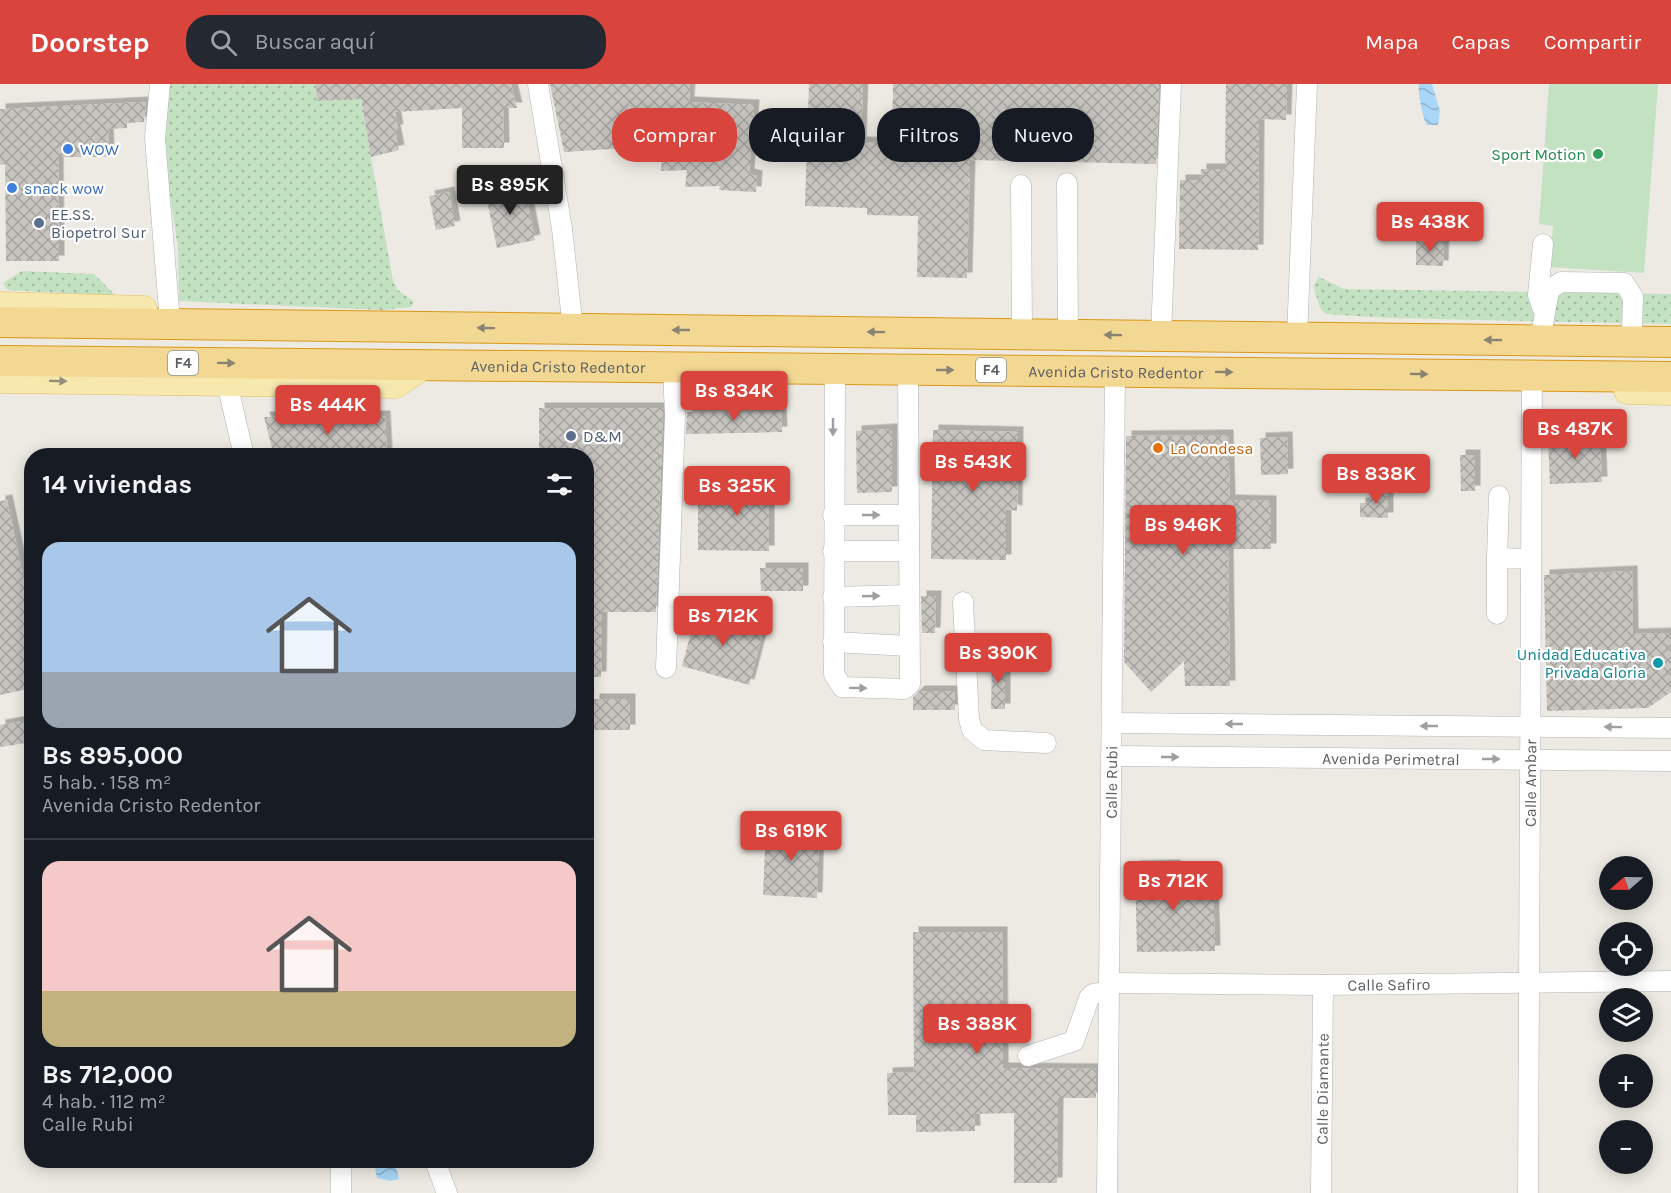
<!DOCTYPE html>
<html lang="es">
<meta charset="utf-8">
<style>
body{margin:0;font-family:Karla,sans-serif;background:#242831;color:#f1f3f6;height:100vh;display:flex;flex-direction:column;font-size:22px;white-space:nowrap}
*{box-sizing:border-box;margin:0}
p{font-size:20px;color:#9ea1a6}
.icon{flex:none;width:33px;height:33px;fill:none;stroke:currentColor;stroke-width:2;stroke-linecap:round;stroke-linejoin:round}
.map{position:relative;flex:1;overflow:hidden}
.panel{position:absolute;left:24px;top:364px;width:570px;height:720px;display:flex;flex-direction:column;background:#171b24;border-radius:24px;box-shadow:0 3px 15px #0003}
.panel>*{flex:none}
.banner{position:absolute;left:612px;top:24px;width:570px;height:54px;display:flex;gap:12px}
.needle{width:39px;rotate:250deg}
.tools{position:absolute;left:1599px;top:772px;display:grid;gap:12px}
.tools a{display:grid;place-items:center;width:54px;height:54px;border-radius:50%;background:#171b24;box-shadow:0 3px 15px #0003;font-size:30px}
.price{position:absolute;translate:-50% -51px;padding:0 14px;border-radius:6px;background:#d9453d;color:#fff;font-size:20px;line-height:39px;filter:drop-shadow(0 2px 3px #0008)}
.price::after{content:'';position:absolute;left:50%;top:36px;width:18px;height:14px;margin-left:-9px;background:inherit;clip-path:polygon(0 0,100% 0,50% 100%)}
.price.current{background:#222;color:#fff}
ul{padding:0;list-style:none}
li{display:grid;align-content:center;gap:12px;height:318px;padding:0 18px}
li+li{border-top:2px solid #363941}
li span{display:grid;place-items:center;height:186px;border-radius:18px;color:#555}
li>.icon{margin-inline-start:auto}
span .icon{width:108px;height:108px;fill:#fffc;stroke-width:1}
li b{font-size:26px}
h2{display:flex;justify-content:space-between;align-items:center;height:72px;padding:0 18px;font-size:26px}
.chip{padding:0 21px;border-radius:24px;background:#171b24;box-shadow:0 3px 15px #0003;font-size:21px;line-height:54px}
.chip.current{background:#d9453d;color:#fff}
header{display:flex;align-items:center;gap:36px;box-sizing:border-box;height:84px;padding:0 30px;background:#d9453d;color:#fff}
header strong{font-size:28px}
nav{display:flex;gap:33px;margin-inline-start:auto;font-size:21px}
.search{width:420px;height:54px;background:#242831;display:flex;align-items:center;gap:15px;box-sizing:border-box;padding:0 21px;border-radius:24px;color:#9ea1a6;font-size:22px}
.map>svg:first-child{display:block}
.grass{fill:url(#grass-dots)}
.green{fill:#c3e2c2}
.water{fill:url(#water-waves)}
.building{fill:url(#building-cross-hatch);filter:url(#shadow)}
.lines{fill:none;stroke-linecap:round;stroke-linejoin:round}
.minor-casing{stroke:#b1b4b7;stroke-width:21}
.major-casing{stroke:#e4bd65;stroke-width:27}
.highway-casing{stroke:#db9815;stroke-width:32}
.minor{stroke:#fff;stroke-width:20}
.major{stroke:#f7e9ae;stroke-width:26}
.highway{stroke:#f3d894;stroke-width:30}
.oneway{fill:#898372}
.oneway2{fill:#928f7d}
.oneway3{fill:#9d9fa1}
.shop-dot{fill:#3f7fe0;stroke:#fff;stroke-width:2}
.leisure-dot{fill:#2e9e5b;stroke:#fff;stroke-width:2}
.service-dot{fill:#5c6f8a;stroke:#fff;stroke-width:2}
.food-dot{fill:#e8710a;stroke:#fff;stroke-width:2}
.culture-dot{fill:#0f9aa8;stroke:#fff;stroke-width:2}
.labels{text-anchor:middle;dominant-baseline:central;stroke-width:4.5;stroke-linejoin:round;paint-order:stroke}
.shield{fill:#fff;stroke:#8c8f92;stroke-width:1.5}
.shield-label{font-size:15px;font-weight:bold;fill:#5b5f63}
.shop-label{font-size:16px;fill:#366cbe;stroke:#fff;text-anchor:start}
.leisure-label{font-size:16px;fill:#27864d;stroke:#fff;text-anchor:end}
.service-label{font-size:16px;fill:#4e5e75;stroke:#fff;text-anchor:start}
.street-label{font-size:16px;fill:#5b5f63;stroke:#fff}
.food-label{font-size:16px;fill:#c56008;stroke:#fff;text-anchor:start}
.culture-label{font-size:16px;fill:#0d838f;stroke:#fff;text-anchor:end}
</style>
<header>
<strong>Doorstep</strong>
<div class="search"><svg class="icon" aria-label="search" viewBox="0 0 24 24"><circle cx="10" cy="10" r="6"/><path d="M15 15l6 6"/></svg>Buscar aquí</div>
<nav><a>Mapa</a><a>Capas</a><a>Compartir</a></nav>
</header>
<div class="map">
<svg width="1671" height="1109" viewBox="0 0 1671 1109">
<defs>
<pattern id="grass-dots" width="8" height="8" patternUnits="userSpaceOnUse" patternTransform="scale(1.5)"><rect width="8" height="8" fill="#c3e2c2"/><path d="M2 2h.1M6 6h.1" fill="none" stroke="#a1baa1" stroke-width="1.8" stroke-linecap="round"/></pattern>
<pattern id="water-waves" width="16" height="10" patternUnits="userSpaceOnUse" patternTransform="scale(1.5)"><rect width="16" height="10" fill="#a9d7f7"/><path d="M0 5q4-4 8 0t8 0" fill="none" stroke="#8db2cc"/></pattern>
<pattern id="building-cross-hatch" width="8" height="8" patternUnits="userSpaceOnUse" patternTransform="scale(1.5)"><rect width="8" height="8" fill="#c8c5c0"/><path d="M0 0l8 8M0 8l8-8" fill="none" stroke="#a5a3a0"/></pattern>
<filter id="shadow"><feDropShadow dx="5.5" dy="-5.5" stdDeviation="0" flood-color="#0004"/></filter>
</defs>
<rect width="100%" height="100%" fill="#edeae3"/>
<path class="grass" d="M 169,0 L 316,0 L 317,17 L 338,16 L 358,0 L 393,197 L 398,206 L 414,218 L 411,223 L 383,226 L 179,217 L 178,164 L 162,56 Z
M 22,187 L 94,190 L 116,212 L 7,206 L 3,199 Z
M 1319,193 L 1344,205 L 1671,210 L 1671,240 L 1387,234 L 1326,230 L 1320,224 L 1313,202 Z"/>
<path class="green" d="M 1549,0 L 1658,0 L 1644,189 L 1550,183 L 1553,142 L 1539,140 Z"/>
<path class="water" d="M 1419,0 L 1432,0 L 1440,27 L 1438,41 L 1427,41 C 1423,36 1417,5 1419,0 Z
M 380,1082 L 396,1082 L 399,1095 L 390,1097 L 377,1094 L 375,1085 Z"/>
<path class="building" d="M 316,0 L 511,0 L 517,24 L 503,24 L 504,64 L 462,64 L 462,24 L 395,28 L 398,46 L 395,46 L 399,66 L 371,73 L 361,15 L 317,17 Z
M 550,0 L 690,0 L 689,18 L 754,21 L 749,90 L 757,92 L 756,108 L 719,106 L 720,102 L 685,103 L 687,86 L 661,87 L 662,62 L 564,68 Z
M 809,0 L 863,0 L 861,58 L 892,59 L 893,0 L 1159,0 L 1156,80 L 970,76 L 967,194 L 917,193 L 918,132 L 867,131 L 867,124 L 805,122 Z
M 1226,0 L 1287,0 L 1286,36 L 1259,35 L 1258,166 L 1179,165 L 1180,96 L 1201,96 L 1201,85 L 1225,85 Z
M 146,18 L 144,38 L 127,39 L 127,44 L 108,45 L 109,73 L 58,73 L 59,177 L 6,177 L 5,80 L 0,81 L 0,25 Z
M 524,100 L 535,156 L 497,164 L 485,107 Z
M 449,108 L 455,142 L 436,146 L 429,112 Z
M 1416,156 L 1444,157 L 1443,182 L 1416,181 Z
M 539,324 L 663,324 L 656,528 L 602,528 L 601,593 L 586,593 L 586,372 L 539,372 Z
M 781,327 L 782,348 L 686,350 L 687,328 Z
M 385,332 L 387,372 L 274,372 L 264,333 Z
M 892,345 L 892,408 L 857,409 L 856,347 Z
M 933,346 L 1018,348 L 1017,427 L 1006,425 L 1006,476 L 931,475 Z
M 1228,351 L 1230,416 L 1271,417 L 1271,465 L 1228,465 L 1230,602 L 1185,602 L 1184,577 L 1151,608 L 1124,578 L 1126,352 Z
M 1600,352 L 1602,398 L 1550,400 L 1548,354 Z
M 1287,353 L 1288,390 L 1261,391 L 1260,354 Z
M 1460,371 L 1475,371 L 1475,407 L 1461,407 Z
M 731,391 L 769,391 L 769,467 L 698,466 L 698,414 L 730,414 Z
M 1370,405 L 1388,405 L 1388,434 L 1360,433 L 1360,419 L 1370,419 Z
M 7,416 L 23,491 L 32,489 L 32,604 L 0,611 L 0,417 Z
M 760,484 L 803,484 L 803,507 L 761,507 Z
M 1632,487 L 1633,550 L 1671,549 L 1671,608 L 1648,624 L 1547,627 L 1544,491 Z
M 921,512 L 936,512 L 935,549 L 922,549 Z
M 697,526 L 764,544 L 749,601 L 682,582 Z
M 992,574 L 1005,574 L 1005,625 L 991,625 Z
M 919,607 L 955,607 L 955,626 L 913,626 L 913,613 Z
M 594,615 L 630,615 L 630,646 L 594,646 Z
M 29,636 L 32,658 L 0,663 L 0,641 Z
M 766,742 L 819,745 L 817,814 L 763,811 Z
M 1175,781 L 1175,797 L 1213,796 L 1215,867 L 1137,868 L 1135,782 Z
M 913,848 L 1002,848 L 1003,984 L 1096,985 L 1096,1014 L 1058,1014 L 1057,1099 L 1014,1099 L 1014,1029 L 974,1030 L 975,1047 L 916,1048 L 916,1031 L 888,1031 L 887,989 L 914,988 Z"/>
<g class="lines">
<g class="minor-casing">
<g id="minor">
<path d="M 160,0 L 155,54 L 169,226"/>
<path d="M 538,0 L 562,145 L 573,245"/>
<path d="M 1067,99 L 1068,251"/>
<path d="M 1021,101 L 1022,250"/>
<path d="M 1542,223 L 1538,211 L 1543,160"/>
<path d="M 1161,252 L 1171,0"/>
<path d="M 1297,254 L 1307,0"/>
<path d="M 1540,257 L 1549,206 L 1561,198 L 1624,199 L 1633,213 L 1632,247"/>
<path d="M 835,285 L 834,590 L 842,603 L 904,605 L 910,600 L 908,285"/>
<path d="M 227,299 L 244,372"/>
<path d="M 833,431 L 908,431"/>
<path d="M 833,467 L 909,467"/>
<path d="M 1497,474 L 1499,412"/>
<path d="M 833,513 L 909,511"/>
<path d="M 963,518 L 969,635 L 972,646 L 984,656 L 1046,659"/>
<path d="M 1497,530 L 1497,474 L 1531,475"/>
<path d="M 833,558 L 909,562"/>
<path d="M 666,584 L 675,331 L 673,284"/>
<path d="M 1112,639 L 1671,644"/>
<path id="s1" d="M 1111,672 L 1671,677"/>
<path id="s2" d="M 1109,899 L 1323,901 L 1671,897"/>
<path d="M 1028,972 L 1074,957 L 1089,914 L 1093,910 L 1109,907"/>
<path d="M 341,1077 L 341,1109"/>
<path d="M 435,1077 L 447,1109"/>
<path id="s3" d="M 1107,1109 L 1115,287"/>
<path id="s4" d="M 1321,1109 L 1323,901"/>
<path id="s5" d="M 1528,1109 L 1532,291"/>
</g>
</g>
<g class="major-casing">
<path id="major" d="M 0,221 L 144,225
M 0,296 L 396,301 L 425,281
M 1627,307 L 1671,308"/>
</g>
<g class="highway-casing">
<g id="highway">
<path d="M 0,238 L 1671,258"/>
<path id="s6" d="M 0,277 L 1671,293"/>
</g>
</g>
<use href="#minor" class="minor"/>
<use href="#major" class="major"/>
<use href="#highway" class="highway"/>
</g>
<defs><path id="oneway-solid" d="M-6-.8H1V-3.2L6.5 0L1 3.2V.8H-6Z" transform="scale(1.5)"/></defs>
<g class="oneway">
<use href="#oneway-solid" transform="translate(486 244) rotate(-179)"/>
<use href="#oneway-solid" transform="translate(681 246) rotate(-180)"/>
<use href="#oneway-solid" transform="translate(876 248) rotate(-179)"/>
<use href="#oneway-solid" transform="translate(1113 251) rotate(-179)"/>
<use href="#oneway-solid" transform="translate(1493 256) rotate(-179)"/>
<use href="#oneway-solid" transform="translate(226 279) rotate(1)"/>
<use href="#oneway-solid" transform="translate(945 286)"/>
<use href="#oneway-solid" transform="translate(1224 288) rotate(1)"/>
<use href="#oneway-solid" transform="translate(1419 290) rotate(1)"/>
</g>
<use class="oneway2" href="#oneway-solid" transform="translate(58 297) rotate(1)"/>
<g class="oneway3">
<use href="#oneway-solid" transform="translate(833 343) rotate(90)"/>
<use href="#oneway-solid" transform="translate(871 431)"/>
<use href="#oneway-solid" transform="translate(871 512) rotate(-2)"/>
<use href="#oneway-solid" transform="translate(858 604) rotate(1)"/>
<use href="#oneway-solid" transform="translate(1234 640) rotate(-180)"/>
<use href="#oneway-solid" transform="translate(1429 642) rotate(-180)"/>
<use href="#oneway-solid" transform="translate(1613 643) rotate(-179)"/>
<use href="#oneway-solid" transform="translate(1170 673)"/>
<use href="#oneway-solid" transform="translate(1491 675)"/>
</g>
<g class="shop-dot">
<circle cx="68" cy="65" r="6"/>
<circle cx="12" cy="104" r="6"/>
</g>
<circle class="leisure-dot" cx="1598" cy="70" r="6"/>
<g class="service-dot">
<circle cx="39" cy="139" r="6"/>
<circle cx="571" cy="352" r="6"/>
</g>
<circle class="food-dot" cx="1158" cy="364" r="6"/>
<circle class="culture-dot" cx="1658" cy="579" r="6"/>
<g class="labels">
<g class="shield">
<rect x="168" y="267" width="30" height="24" rx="4.5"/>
<rect x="976" y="274" width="30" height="24" rx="4.5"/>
</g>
<g class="shield-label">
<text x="183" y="279">F4</text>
<text x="991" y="286">F4</text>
</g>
<g class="shop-label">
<text x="80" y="65">WOW</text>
<text x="24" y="104">snack wow</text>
</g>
<g class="leisure-label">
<text x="1586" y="70">Sport Motion</text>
</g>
<g class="service-label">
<text x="51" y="130">EE.SS.<tspan x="51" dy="18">Biopetrol Sur</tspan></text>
<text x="583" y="352">D&amp;M</text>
</g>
<g class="street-label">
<text stroke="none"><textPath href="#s6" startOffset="558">Avenida Cristo Redentor</textPath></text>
<text stroke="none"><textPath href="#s6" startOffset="1116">Avenida Cristo Redentor</textPath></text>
<text stroke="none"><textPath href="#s1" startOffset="280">Avenida Perimetral</textPath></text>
<text stroke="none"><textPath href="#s3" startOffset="411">Calle Rubi</textPath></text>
<text stroke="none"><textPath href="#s5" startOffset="410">Calle Ambar</textPath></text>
<text stroke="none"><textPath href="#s2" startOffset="280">Calle Safiro</textPath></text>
<text stroke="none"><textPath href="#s4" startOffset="104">Calle Diamante</textPath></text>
</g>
<g class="food-label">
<text x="1170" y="364">La Condesa</text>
</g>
<g class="culture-label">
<text x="1646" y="570">Unidad Educativa<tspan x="1646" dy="18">Privada Gloria</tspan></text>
</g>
</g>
</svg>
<div class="tools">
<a><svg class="needle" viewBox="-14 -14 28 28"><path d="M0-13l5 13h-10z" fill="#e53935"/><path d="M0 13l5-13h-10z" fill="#9ea1a6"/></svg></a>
<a><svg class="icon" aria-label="locate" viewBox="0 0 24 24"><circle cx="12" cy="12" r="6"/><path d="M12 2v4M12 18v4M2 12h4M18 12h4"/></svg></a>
<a><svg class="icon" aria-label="layers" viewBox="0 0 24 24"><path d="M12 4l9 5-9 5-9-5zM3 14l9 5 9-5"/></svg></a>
<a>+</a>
<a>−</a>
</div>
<b class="price current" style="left:510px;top:132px">Bs 895K</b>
<b class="price" style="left:1430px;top:169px">Bs 438K</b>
<b class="price" style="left:734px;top:338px">Bs 834K</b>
<b class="price" style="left:328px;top:352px">Bs 444K</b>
<b class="price" style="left:1575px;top:376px">Bs 487K</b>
<b class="price" style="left:973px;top:409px">Bs 543K</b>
<b class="price" style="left:1376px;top:421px">Bs 838K</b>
<b class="price" style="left:737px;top:433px">Bs 325K</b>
<b class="price" style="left:1183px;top:472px">Bs 946K</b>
<b class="price" style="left:723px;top:563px">Bs 712K</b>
<b class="price" style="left:998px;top:600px">Bs 390K</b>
<b class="price" style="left:791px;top:778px">Bs 619K</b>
<b class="price" style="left:1173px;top:828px">Bs 712K</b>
<b class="price" style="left:977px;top:971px">Bs 388K</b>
<div class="banner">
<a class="chip current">Comprar</a>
<a class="chip">Alquilar</a>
<a class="chip">Filtros</a>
<a class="chip">Nuevo</a>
</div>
<section class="panel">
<h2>14 viviendas<svg class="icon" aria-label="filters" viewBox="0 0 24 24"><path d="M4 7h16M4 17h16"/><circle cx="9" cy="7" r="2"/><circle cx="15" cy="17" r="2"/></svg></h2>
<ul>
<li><span style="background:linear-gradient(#a9c7e8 70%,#9aa5b1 0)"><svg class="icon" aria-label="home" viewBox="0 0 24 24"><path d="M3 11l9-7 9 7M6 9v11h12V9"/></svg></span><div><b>Bs 895,000</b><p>5 hab. · 158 m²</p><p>Avenida Cristo Redentor</p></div></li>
<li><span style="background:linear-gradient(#f6c9c9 70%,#c2b280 0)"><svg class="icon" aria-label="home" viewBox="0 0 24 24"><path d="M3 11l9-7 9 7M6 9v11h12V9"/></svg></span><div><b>Bs 712,000</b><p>4 hab. · 112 m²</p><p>Calle Rubi</p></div></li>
</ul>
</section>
</div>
